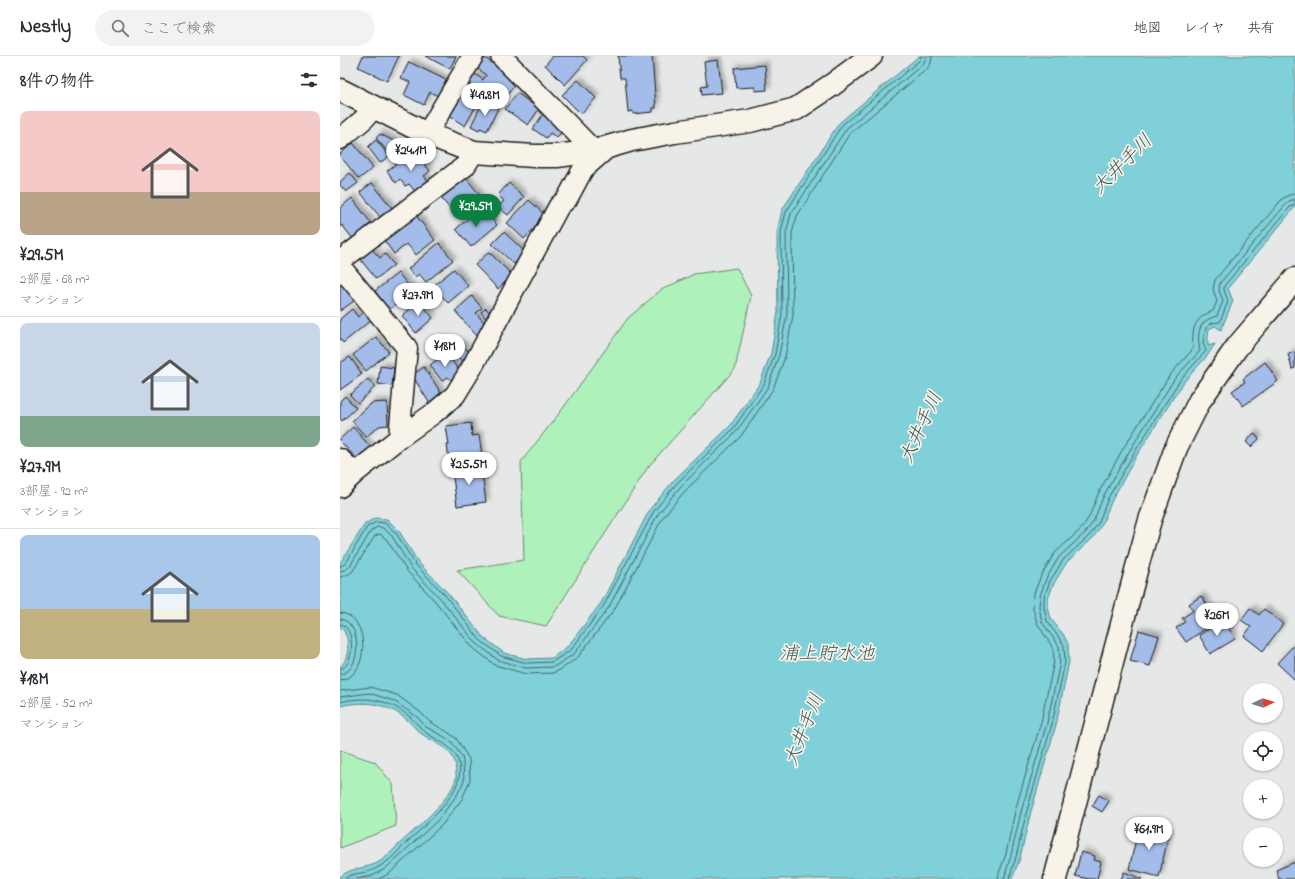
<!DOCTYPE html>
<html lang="ja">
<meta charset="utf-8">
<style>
body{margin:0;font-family:"Indie Flower","Klee One",sans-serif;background:#f2f2f3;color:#2b2b33;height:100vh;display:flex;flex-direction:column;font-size:15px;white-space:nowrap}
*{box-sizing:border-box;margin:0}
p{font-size:13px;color:#7c7c81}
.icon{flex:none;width:22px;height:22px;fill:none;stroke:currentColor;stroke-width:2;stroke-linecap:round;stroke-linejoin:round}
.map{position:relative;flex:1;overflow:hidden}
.details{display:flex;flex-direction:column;background:#fff;width:340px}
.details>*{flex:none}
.needle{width:26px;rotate:86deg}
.controls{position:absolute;left:903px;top:627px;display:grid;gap:8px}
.controls a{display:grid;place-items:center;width:40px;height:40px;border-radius:50%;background:#fff;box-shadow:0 1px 3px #0004;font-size:20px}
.price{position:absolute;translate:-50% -34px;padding:0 9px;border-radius:14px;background:#fff;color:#222;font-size:13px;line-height:26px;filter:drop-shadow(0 1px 2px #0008)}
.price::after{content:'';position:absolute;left:50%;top:24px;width:12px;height:9px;margin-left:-6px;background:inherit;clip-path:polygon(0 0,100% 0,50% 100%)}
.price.active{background:#0b8043;color:#fff}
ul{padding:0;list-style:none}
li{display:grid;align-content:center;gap:8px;height:212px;padding:0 20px}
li+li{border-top:1px solid #e1e1e2}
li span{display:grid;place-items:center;height:124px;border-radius:8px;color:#555}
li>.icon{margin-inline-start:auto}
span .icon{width:72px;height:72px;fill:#fffc;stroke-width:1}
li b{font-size:17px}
h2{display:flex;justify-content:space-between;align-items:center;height:48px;padding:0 20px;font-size:17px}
header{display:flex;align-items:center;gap:24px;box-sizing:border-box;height:56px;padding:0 20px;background:#fff;border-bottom:1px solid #e1e1e2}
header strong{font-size:19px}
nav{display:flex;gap:22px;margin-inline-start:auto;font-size:14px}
.search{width:280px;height:36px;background:#f2f2f3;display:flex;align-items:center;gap:10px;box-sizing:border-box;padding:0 14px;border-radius:22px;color:#7c7c81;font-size:15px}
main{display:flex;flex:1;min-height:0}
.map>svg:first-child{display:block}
.green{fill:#aff1ba;stroke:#66866b}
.water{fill:#7fd0d8;stroke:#57888d}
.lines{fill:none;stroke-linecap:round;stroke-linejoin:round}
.shore{stroke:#446467;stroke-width:1}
.building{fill:#a3bce9;stroke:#1c1c1c;filter:url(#shadow)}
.street-casing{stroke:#1c1c1c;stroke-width:23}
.secondary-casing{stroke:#1c1c1c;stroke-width:25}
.street{stroke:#f7f3e8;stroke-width:20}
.secondary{stroke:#f7f3e8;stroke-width:22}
.labels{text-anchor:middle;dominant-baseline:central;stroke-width:3.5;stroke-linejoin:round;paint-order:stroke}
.water-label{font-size:19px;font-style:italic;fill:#3f5b5e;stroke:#f7f3e8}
</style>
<header>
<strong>Nestly</strong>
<div class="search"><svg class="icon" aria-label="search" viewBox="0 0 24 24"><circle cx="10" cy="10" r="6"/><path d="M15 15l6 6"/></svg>ここで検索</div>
<nav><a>地図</a><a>レイヤ</a><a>共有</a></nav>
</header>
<main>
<section class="details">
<h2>8件の物件<svg class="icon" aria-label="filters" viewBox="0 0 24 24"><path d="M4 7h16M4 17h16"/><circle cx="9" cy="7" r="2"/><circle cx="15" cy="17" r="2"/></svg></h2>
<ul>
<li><span style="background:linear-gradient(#f6c9c9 65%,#b9a48a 0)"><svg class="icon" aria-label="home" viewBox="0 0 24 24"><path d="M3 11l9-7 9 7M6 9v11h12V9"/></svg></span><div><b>¥29.5M</b><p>2部屋 · 68 m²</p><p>マンション</p></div></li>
<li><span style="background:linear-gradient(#c9d6e8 75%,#7fa58c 0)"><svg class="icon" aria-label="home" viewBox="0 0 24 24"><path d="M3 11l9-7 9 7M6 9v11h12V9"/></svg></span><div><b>¥27.9M</b><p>3部屋 · 92 m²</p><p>マンション</p></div></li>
<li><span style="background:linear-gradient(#a9c7e8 60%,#c2b280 0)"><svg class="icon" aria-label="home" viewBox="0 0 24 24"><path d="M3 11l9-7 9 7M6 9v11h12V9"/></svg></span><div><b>¥18M</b><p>2部屋 · 52 m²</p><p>マンション</p></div></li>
</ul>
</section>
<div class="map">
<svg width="955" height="823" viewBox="0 0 955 823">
<defs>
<filter id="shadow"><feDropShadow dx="3.5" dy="-3.5" stdDeviation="2" flood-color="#0004"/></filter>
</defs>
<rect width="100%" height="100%" fill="#e6e8e8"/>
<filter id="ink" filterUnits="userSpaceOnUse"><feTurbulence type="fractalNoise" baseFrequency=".025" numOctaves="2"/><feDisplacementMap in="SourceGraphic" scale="8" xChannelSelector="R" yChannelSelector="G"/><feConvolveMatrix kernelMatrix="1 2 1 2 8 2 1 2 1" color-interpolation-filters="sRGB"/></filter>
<g filter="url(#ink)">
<path class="green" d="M 397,212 L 411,240 L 395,313 L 308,411 L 206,570 L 159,560 L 117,514 L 184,504 L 181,406 L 221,355 L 288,262 L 321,234 L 354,218 Z
M 0,694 L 35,706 L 53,728 L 56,770 L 0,792 Z"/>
<path class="water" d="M 579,0 L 955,0 L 955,151 L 888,232 L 893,245 L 881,274 L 875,270 L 869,273 L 868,280 L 868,290 L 875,288 L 867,300 L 843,327 L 797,399 L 772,444 L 762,468 L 753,482 L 727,506 L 714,527 L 708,543 L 708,551 L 711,563 L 723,578 L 728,588 L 729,606 L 716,669 L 690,759 L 680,802 L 672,823 L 0,823 L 0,821 C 10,811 27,813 39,806 C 46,802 53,794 59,788 C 75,774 112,742 116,722 C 116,718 116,710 115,706 C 109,688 88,686 76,673 C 55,649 31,643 0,650 L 0,611 L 5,605 L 8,594 L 7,582 L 3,573 L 0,572 L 0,507 L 25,468 L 35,462 L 47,463 L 59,475 L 78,506 L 107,536 L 143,581 L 164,597 L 187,603 L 212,602 L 228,590 L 261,547 L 310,453 L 334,424 L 390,370 L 420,327 L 431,297 L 438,257 L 437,176 L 442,154 L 499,67 Z"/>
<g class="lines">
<path class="shore" d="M 0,510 L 3,509 L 6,507 L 27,471 L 36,466 L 45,467 L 56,477 L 75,508 L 104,538 L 140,584 L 161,600 L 187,607 L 212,606 L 231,594 L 264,549 L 314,455 L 337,427 L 393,373 L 424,328 L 435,298 L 442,258 L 441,176 L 446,156 L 502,69 L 579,5 L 581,0
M 0,515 L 5,514 L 10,510 L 31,475 L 37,471 L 43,472 L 52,480 L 71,512 L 100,542 L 136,587 L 158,604 L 186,612 L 213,611 L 217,609 L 234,598 L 269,551 L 318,458 L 341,430 L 396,376 L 428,331 L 439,299 L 447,258 L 446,177 L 451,158 L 506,73 L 583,8 L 585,4 L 586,0
M 0,521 L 7,519 L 12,516 L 35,480 L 40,478 L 47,484 L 67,515 L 95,545 L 132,591 L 155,609 L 186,618 L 213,617 L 220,614 L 237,602 L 274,554 L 323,461 L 345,435 L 401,380 L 433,333 L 445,301 L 453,259 L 452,177 L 457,160 L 510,77 L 587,13 L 591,7 L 592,0
M 0,557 C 31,558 30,623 0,624
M 0,563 C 23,565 22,617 0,618
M 0,568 C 16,570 15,611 0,613
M 0,635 L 30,631 L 57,639 L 80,656 L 90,666 L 106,675 L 116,682 L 129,703 L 130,724 L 122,743 L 102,769 L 50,817 L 39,823
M 0,641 L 29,637 L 54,645 L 77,661 L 86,671 L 103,680 L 112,686 L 122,701 L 123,706 L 124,725 L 117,739 L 98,764 L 45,813 L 32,820 L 17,823
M 0,646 C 32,638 58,646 80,671 C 91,684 110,685 118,704 C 130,733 84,770 66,787 C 58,795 50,805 40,810 C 37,812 33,814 30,815 C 21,818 10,817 4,823
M 658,823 L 659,817 L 666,798 L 675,755 L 701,666 L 714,605 L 713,592 L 697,567 L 693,552 L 694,537 L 701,520 L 714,498 L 742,472 L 749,461 L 759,436 L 784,391 L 830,319 L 853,293 C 852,274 853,262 873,255 L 877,245 L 873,233 L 875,224 L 942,143 L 949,139 L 955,138
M 664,823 L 671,799 L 681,756 L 707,667 L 720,606 L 719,590 L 702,566 L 699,551 L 700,540 L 706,523 L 719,501 L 746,476 L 754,464 L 764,439 L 790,394 L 835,322 L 860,295 C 857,278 857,265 877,260 L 883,245 L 879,234 L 880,227 L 947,147 L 951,144 L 955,144
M 669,823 L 676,801 L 686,758 L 712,668 L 725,606 L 724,589 L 707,565 L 704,551 L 704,541 L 710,525 L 723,504 L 750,479 L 759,466 L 768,442 L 794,397 L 840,324 L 866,295 L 863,287 L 866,272 L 872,267 L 880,266 L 888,245 L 884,234 L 884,230 L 950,151 L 955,149"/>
</g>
<path class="building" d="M 23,0 L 59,0 L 47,25 L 18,11 Z
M 85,0 L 116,0 L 110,13 Z
M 213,0 L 243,0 L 247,4 L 225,29 L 205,9 Z
M 278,0 L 312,0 L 316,52 L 313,52 L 313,56 L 293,58 L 293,55 L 288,56 L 285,22 L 280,22 Z
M 145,2 L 177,26 L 163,44 L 152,35 L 155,32 L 152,29 L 144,39 L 128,27 L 135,18 L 143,24 L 146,19 L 137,12 Z
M 378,4 L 382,37 L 362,39 L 361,31 L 367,30 L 364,6 Z
M 69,6 L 106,24 L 98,40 L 90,36 L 84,49 L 64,39 L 70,26 L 61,22 Z
M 425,9 L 427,34 L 415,35 L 415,31 L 396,32 L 394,12 Z
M 238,24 L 256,42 L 241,58 L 222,39 Z
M 125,31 L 141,41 L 125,70 L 108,59 Z
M 177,37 L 199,53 L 188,69 L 165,53 Z
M 143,45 L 158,52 L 147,75 L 140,72 L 139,74 L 131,70 Z
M 203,58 L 223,73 L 217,82 L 210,77 L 206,82 L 193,73 Z
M 40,78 L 67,92 L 55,104 L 36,82 Z
M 36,84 L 49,100 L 40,107 L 28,91 Z
M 13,87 L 33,112 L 19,123 L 0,100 L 0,98 Z
M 73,94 L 90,115 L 84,120 L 90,127 L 77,138 L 69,128 L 65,130 L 60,123 L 56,127 L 47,115 Z
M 10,117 L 18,127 L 6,136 L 0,129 L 0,126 Z
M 125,121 L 140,139 L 116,160 L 101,142 Z
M 32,127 L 52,152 L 40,161 L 20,136 Z
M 169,127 L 184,141 L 168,159 L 158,151 L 164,145 L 158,139 Z
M 12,142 L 31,167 L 13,183 L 2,169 L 0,171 L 0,152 Z
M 189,144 L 206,160 L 184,183 L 167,167 Z
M 138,154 L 141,159 L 145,155 L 157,169 L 131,191 L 116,173 Z
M 75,158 L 95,184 L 76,199 L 67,188 L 54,198 L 43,183 Z
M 164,176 L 185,196 L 174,208 L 152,188 Z
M 99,187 L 113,204 L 86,226 L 79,218 L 75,221 L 68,213 Z
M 32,193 L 40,202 L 45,198 L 54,209 L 36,223 L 20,203 Z
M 149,196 L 172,219 L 158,233 L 135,209 Z
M 114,213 L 128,230 L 108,247 L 93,230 Z
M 58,217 L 73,235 L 49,254 L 35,235 Z
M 2,228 L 14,245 L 0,255 L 0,230 Z
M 132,240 L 142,252 L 136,257 L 147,270 L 136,279 L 115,255 Z
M 79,245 L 93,262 L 76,277 L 62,260 Z
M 146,252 L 152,260 L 147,264 L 141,256 Z
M 12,253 L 18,261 L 24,256 L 31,264 L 3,287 L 0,283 L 0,263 Z
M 36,281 L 49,296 L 26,315 L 13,299 Z
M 121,287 L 132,300 L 123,307 L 112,294 Z
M 955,296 L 955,312 L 952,313 L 948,298 Z
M 106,297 L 121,317 L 111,324 L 108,321 L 102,325 L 90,309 Z
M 10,301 L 22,318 L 0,334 L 0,307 Z
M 925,306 L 938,325 L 903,350 L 892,335 L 905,326 L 903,323 Z
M 40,310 L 54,312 L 52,330 L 38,328 Z
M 84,311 L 103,340 L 90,348 L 72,319 Z
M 28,323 L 35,331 L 18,347 L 10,339 Z
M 5,340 L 16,352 L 2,365 L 0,362 L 0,345 Z
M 47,346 L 48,369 L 39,370 L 26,381 L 12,365 L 32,347 Z
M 131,367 L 132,380 L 139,379 L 143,407 L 114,411 L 113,403 L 109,404 L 107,389 L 109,389 L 106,370 Z
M 13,371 L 32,393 L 19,405 L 0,385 L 0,383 Z
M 914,377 L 919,383 L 911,391 L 906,386 Z
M 141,411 L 146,446 L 117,450 L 112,414 Z
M 861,540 L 878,564 L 846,586 L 836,572 L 845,566 L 842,562 L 853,555 L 849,548 Z
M 910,552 L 919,559 L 924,553 L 943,568 L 923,595 L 904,580 L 911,571 L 901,564 Z
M 884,564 L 895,583 L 870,598 L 859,579 Z
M 799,574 L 819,580 L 810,610 L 790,605 Z
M 955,588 L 955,624 L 937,607 Z
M 759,739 L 769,745 L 762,756 L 752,750 Z
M 799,770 L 829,777 L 819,821 L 789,813 Z
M 741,796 L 755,800 L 754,804 L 761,806 L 757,823 L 749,823 L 735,820 Z
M 955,806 L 955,823 L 939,823 L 936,814 Z
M 784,816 L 802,823 L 781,823 Z"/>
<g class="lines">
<g class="street-casing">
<path id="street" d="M 161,0 L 254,95
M 87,78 L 133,0
M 0,83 L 24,63 L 34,51
M 0,205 L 125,110 L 134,96
M 0,210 L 67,292 L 59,382 L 94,357 L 115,339 L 131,313 L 219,150 L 227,143 L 243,113 L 267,92
M 0,403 L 15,417
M 0,431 L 15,417 L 59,382"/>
</g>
<g class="secondary-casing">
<path id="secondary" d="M 0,34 L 87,78 L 134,96 L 194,100 L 217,100 L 254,95 L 292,84 L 335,76 L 410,65 L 456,53 L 492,29 L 531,0
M 715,823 L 797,511 L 810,464 L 836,392 L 860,344 L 897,291 L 955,223"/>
</g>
<use href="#street" class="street"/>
<use href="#secondary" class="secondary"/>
</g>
</g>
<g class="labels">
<g class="water-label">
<text transform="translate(783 109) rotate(-45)">大井手川</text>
<text transform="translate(582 372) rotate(-65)">大井手川</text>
<text x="487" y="598">浦上貯水池</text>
<text transform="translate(465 674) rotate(-68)">大井手川</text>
</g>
</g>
</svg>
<div class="controls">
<a><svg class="needle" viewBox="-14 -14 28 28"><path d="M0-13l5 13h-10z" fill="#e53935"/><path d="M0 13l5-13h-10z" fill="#7c7c81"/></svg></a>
<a><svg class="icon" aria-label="locate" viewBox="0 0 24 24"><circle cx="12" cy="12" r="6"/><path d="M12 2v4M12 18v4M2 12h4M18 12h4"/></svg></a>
<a>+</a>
<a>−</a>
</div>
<b class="price" style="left:145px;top:61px">¥49.8M</b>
<b class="price" style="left:71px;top:116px">¥24.1M</b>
<b class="price active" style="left:136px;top:172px">¥29.5M</b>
<b class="price" style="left:78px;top:261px">¥27.9M</b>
<b class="price" style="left:105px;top:312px">¥18M</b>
<b class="price" style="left:129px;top:430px">¥25.5M</b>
<b class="price" style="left:877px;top:581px">¥26M</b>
<b class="price" style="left:809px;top:795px">¥61.9M</b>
</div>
</main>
